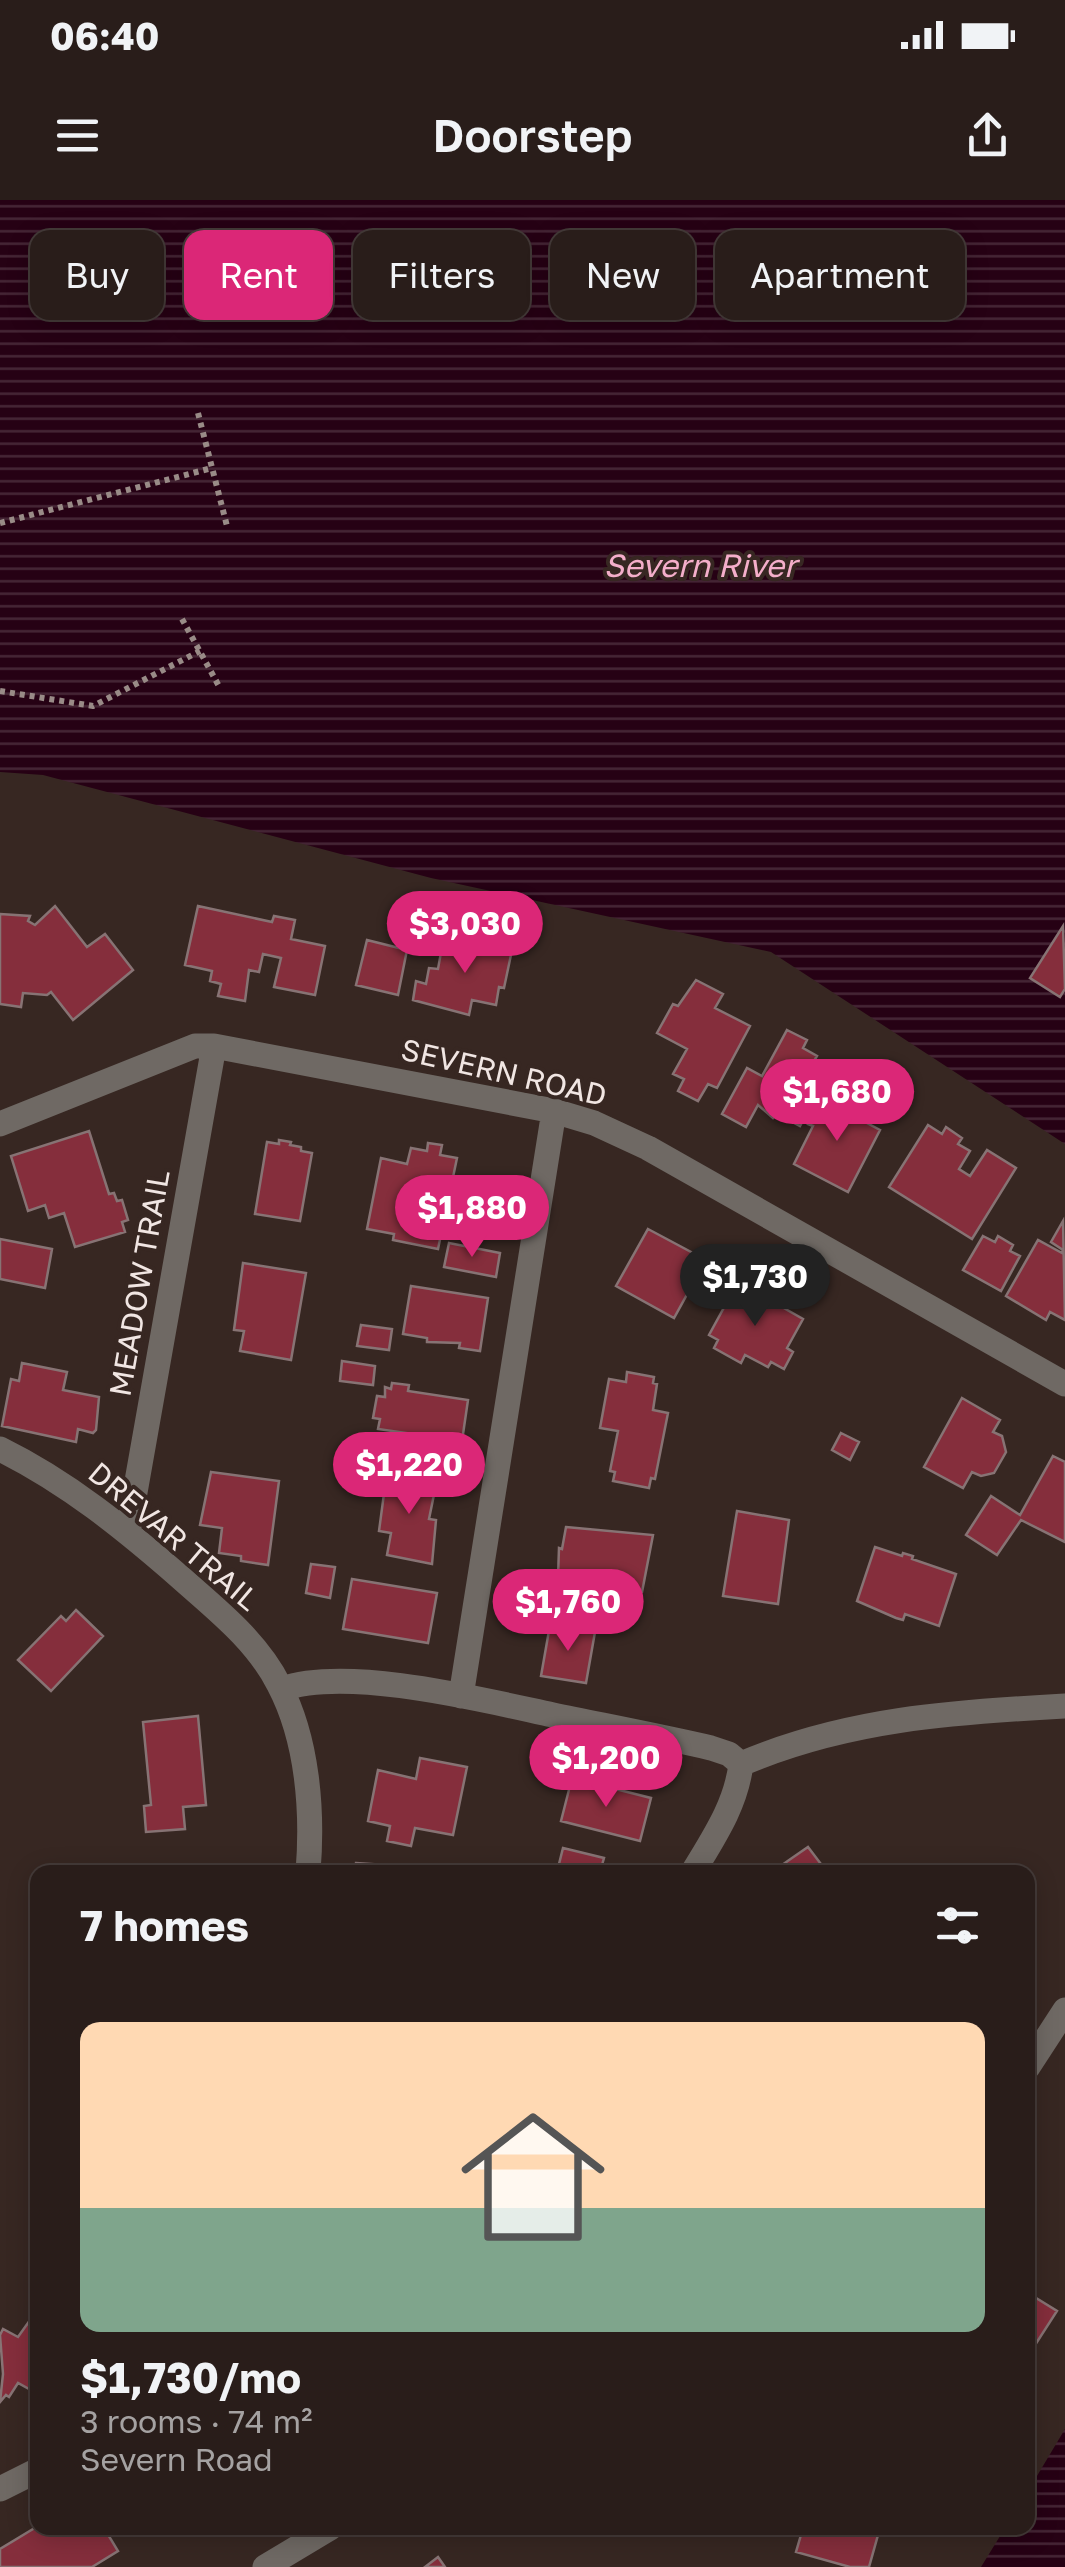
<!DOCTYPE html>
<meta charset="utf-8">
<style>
body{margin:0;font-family:"Golos Text",sans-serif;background:#352a27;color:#f1f3f6;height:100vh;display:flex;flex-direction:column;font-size:38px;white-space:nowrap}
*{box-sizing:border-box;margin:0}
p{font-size:32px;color:#a5a2a2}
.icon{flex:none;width:55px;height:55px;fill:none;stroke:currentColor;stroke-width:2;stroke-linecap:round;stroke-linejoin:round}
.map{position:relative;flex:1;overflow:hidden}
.panel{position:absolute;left:30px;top:1665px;width:1005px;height:670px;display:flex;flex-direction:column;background:#291d1a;border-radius:20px;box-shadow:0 5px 25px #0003,0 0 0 2px #453b39}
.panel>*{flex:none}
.banner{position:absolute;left:30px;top:30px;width:1005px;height:90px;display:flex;gap:20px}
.price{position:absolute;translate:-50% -85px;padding:0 22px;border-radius:35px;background:#db2777;color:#fff;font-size:32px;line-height:65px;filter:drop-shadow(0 2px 5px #0008)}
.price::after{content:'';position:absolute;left:50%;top:60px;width:30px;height:22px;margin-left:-15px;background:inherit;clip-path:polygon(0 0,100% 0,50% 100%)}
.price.on{background:#222;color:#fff}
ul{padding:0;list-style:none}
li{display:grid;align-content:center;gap:20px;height:530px;padding:0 50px}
li span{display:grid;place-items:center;height:310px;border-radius:20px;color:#555}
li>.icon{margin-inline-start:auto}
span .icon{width:180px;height:180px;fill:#fffc;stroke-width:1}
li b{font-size:42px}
h2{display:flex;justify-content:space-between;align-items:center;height:120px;padding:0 50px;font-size:42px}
.pill{padding:0 35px;border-radius:20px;background:#291d1a;box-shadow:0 5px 25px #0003,0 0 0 2px #453b39;font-size:35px;line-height:90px}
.pill.on{background:#db2777;color:#fff}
.status{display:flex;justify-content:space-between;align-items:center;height:70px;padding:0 50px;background:#291d1a;direction:ltr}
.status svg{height:28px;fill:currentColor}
header{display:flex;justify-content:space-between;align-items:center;height:130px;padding:0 50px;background:#291d1a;font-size:45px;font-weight:600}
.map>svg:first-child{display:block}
.water{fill:url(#water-rules)}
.building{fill:#852e3c;stroke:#877374;stroke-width:2.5}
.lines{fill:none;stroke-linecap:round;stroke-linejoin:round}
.path{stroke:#998b87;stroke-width:6;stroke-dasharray:5 5;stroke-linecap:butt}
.minor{stroke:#6f6964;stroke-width:25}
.labels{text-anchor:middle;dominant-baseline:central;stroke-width:8;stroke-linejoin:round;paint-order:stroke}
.street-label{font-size:30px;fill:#f1e6e3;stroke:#372722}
.water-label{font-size:32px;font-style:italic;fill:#f4aeca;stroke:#372722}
</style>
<div class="status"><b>06:40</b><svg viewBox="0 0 49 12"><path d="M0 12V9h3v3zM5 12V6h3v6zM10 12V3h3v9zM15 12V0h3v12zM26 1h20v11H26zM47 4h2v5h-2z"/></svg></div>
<header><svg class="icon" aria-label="menu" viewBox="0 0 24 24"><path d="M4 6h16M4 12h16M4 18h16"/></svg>Doorstep<svg class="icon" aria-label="share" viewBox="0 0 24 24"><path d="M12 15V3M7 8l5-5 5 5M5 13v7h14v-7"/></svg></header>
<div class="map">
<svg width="1065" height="2367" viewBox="0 0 1065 2367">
<defs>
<pattern id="water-rules" width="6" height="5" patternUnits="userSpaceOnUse" patternTransform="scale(2.5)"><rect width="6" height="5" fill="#260114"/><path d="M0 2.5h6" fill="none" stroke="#462636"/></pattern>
</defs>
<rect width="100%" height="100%" fill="#372722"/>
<path class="water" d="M 0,0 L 1065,0 L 1065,944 L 771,752 L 431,678 L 43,575 L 0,572 Z
M 1065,2229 L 1065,2367 L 981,2367 L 1005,2328 L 1028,2328 L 1028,2291 Z"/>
<path class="building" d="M 55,706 L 87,747 L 105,734 L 133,770 L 73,820 L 51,792 L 47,795 L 23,793 L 21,807 L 0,804 L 0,714 L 30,716 L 28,721 L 35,725 Z
M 198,706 L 272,722 L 274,716 L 295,720 L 291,739 L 325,746 L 315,795 L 274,787 L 281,758 L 263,754 L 259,772 L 249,770 L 245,801 L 218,796 L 221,784 L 210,781 L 212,771 L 185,765 Z
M 1063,726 L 1065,789 L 1060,797 L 1030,778 Z
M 444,736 L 512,750 L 504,788 L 499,787 L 496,805 L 472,800 L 469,815 L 413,800 L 416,781 L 426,784 L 429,768 L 438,769 Z
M 367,740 L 407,750 L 398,795 L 356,785 Z
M 696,780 L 723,794 L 715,808 L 750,826 L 717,888 L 708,884 L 698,901 L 678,891 L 684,879 L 673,874 L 687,849 L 657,833 L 673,804 L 678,806 Z
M 787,830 L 807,840 L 803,848 L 817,856 L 814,861 L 831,869 L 800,926 L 777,914 L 773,918 L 758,905 L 746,927 L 722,914 L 747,868 L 762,876 Z
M 830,894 L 854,906 L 850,914 L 880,930 L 848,992 L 794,964 L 813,926 L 808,924 L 814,913 L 819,916 Z
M 928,925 L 942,934 L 946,927 L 962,938 L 958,944 L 970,951 L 959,969 L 970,976 L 987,950 L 1016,968 L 972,1039 L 889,987 Z
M 89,931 L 109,994 L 114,993 L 117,1001 L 122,1000 L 128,1020 L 122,1022 L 125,1032 L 75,1047 L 64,1013 L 49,1018 L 45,1005 L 28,1011 L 11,956 Z
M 279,940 L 291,942 L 290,945 L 301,947 L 301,951 L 312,953 L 300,1021 L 255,1014 L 267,942 L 279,944 Z
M 428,943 L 442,945 L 440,955 L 457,958 L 438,1049 L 393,1040 L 394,1034 L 367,1029 L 381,958 L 407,964 L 411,948 L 427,951 Z
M 1063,1021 L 1065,1120 L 1050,1112 L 1046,1120 L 1006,1096 L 1038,1040 L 1062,1053 L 1063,1050 L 1051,1042 Z
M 648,1029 L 706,1060 L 674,1118 L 616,1086 Z
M 983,1036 L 995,1042 L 998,1036 L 1013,1045 L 1010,1051 L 1020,1056 L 1001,1091 L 963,1070 Z
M 0,1039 L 52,1049 L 45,1088 L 0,1079 Z
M 449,1043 L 500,1053 L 496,1077 L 444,1067 Z
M 243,1063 L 306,1073 L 291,1160 L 240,1151 L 244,1131 L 234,1130 Z
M 738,1082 L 803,1119 L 787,1148 L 793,1152 L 784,1169 L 771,1162 L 768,1167 L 745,1155 L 741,1163 L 714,1148 L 718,1140 L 709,1135 Z
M 411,1086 L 488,1098 L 480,1151 L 459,1148 L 460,1143 L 427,1142 L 427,1138 L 403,1134 Z
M 361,1125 L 392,1129 L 389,1150 L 357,1146 Z
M 342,1161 L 375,1166 L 373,1185 L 340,1181 Z
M 22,1163 L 67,1172 L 63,1190 L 99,1197 L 96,1230 L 93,1233 L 78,1229 L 76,1242 L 2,1226 L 11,1179 L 19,1181 Z
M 627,1172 L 654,1177 L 653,1183 L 657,1184 L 653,1210 L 668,1213 L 655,1279 L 651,1278 L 649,1288 L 613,1281 L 615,1272 L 610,1271 L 618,1231 L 600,1228 L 609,1179 L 626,1182 Z
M 392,1183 L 409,1185 L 408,1191 L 468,1200 L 462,1241 L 378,1229 L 380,1219 L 373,1218 L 377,1196 L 385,1197 L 385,1187 L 391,1189 Z
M 962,1198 L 1000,1220 L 993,1232 L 1002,1236 L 1006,1252 L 994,1273 L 981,1276 L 972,1272 L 963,1288 L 924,1267 Z
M 841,1233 L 859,1242 L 850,1260 L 832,1250 Z
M 1053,1256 L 1065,1262 L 1065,1342 L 1021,1320 L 997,1355 L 966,1335 L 991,1296 L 1020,1315 Z
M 387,1271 L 437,1280 L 429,1319 L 436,1320 L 432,1364 L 387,1355 L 391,1333 L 379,1331 Z
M 211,1272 L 279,1281 L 268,1365 L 241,1361 L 241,1356 L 219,1353 L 222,1328 L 200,1325 Z
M 737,1311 L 789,1320 L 778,1404 L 723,1396 Z
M 566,1327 L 653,1335 L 642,1392 L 558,1377 L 559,1348 L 562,1349 Z
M 875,1347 L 902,1356 L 903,1353 L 913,1356 L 912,1359 L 956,1374 L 939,1426 L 905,1414 L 903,1420 L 896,1418 L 857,1401 Z
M 311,1364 L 335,1367 L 330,1398 L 306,1393 Z
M 352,1379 L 437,1393 L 428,1443 L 343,1429 Z
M 76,1410 L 103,1436 L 51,1491 L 18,1460 L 61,1416 L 66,1421 Z
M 550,1425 L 595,1432 L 586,1483 L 541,1476 Z
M 198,1516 L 206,1605 L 183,1607 L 185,1629 L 146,1632 L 144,1606 L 151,1605 L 143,1522 Z
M 420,1558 L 467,1567 L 453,1635 L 415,1628 L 411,1646 L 387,1641 L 390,1626 L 368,1621 L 378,1570 L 416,1579 Z
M 572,1578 L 651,1598 L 640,1641 L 561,1621 Z
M 808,1647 L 827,1672 L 772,1672 L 792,1658 Z
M 563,1648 L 604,1658 L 600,1672 L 557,1672 Z
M 356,1663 L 400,1666 L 400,1672 L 355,1672 Z
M 1028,2093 L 1057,2111 L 1028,2156 Z
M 38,2109 L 38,2194 L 18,2183 L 9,2197 L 6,2195 L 0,2202 L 3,2174 L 0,2135 L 3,2129 L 18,2137 Z
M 38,2326 L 104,2328 L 118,2351 L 92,2367 L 0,2367 L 0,2349 Z
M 803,2328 L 880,2328 L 869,2367 L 850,2367 L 796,2352 Z
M 438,2357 L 445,2367 L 425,2367 Z"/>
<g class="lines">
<path class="path" d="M 198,213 L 227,326
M 0,323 L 212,268
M 182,419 L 220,488
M 0,491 L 93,506 L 200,451"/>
<path class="minor" d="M 0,924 L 195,846 L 214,846 L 554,911 L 594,923 L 648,948 L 1065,1184
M 0,1249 C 67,1282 125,1329 181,1378 C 217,1410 257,1441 279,1485 C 308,1540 313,1612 308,1672
M 128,1332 L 214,846
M 282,1489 C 348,1466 483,1500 553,1515 C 606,1526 659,1536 711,1548 L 729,1554 L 741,1564
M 461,1496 L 554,911
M 741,1564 C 846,1519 953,1512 1065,1506
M 693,1672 C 714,1637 736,1605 741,1564
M 1028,1867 L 1065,1810
M 0,2289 L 38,2270
M 265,2367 L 330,2328"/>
</g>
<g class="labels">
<g class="street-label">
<text transform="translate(504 872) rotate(13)">SEVERN ROAD</text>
<text transform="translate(139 1083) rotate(-80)">MEADOW TRAIL</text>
<text transform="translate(174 1336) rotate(40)">DREVAR TRAIL</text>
</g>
<g class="water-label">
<text x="700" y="365">Severn River</text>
</g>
</g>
</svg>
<b class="price" style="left:465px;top:776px">$3,030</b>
<b class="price" style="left:837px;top:944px">$1,680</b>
<b class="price" style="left:472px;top:1060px">$1,880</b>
<b class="price on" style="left:755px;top:1129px">$1,730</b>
<b class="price" style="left:409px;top:1317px">$1,220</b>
<b class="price" style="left:568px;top:1454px">$1,760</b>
<b class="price" style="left:606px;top:1610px">$1,200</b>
<div class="banner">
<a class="pill">Buy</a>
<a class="pill on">Rent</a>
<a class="pill">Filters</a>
<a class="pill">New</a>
<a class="pill">Apartment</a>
</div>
<section class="panel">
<h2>7 homes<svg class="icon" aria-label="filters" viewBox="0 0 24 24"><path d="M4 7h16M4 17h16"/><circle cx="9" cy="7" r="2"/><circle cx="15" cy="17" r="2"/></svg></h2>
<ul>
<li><span style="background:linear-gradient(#ffd9b3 60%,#7fa58c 0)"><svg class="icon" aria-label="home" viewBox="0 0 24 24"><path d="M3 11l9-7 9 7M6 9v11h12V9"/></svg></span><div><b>$1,730/mo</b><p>3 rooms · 74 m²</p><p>Severn Road</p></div></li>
</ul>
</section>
</div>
